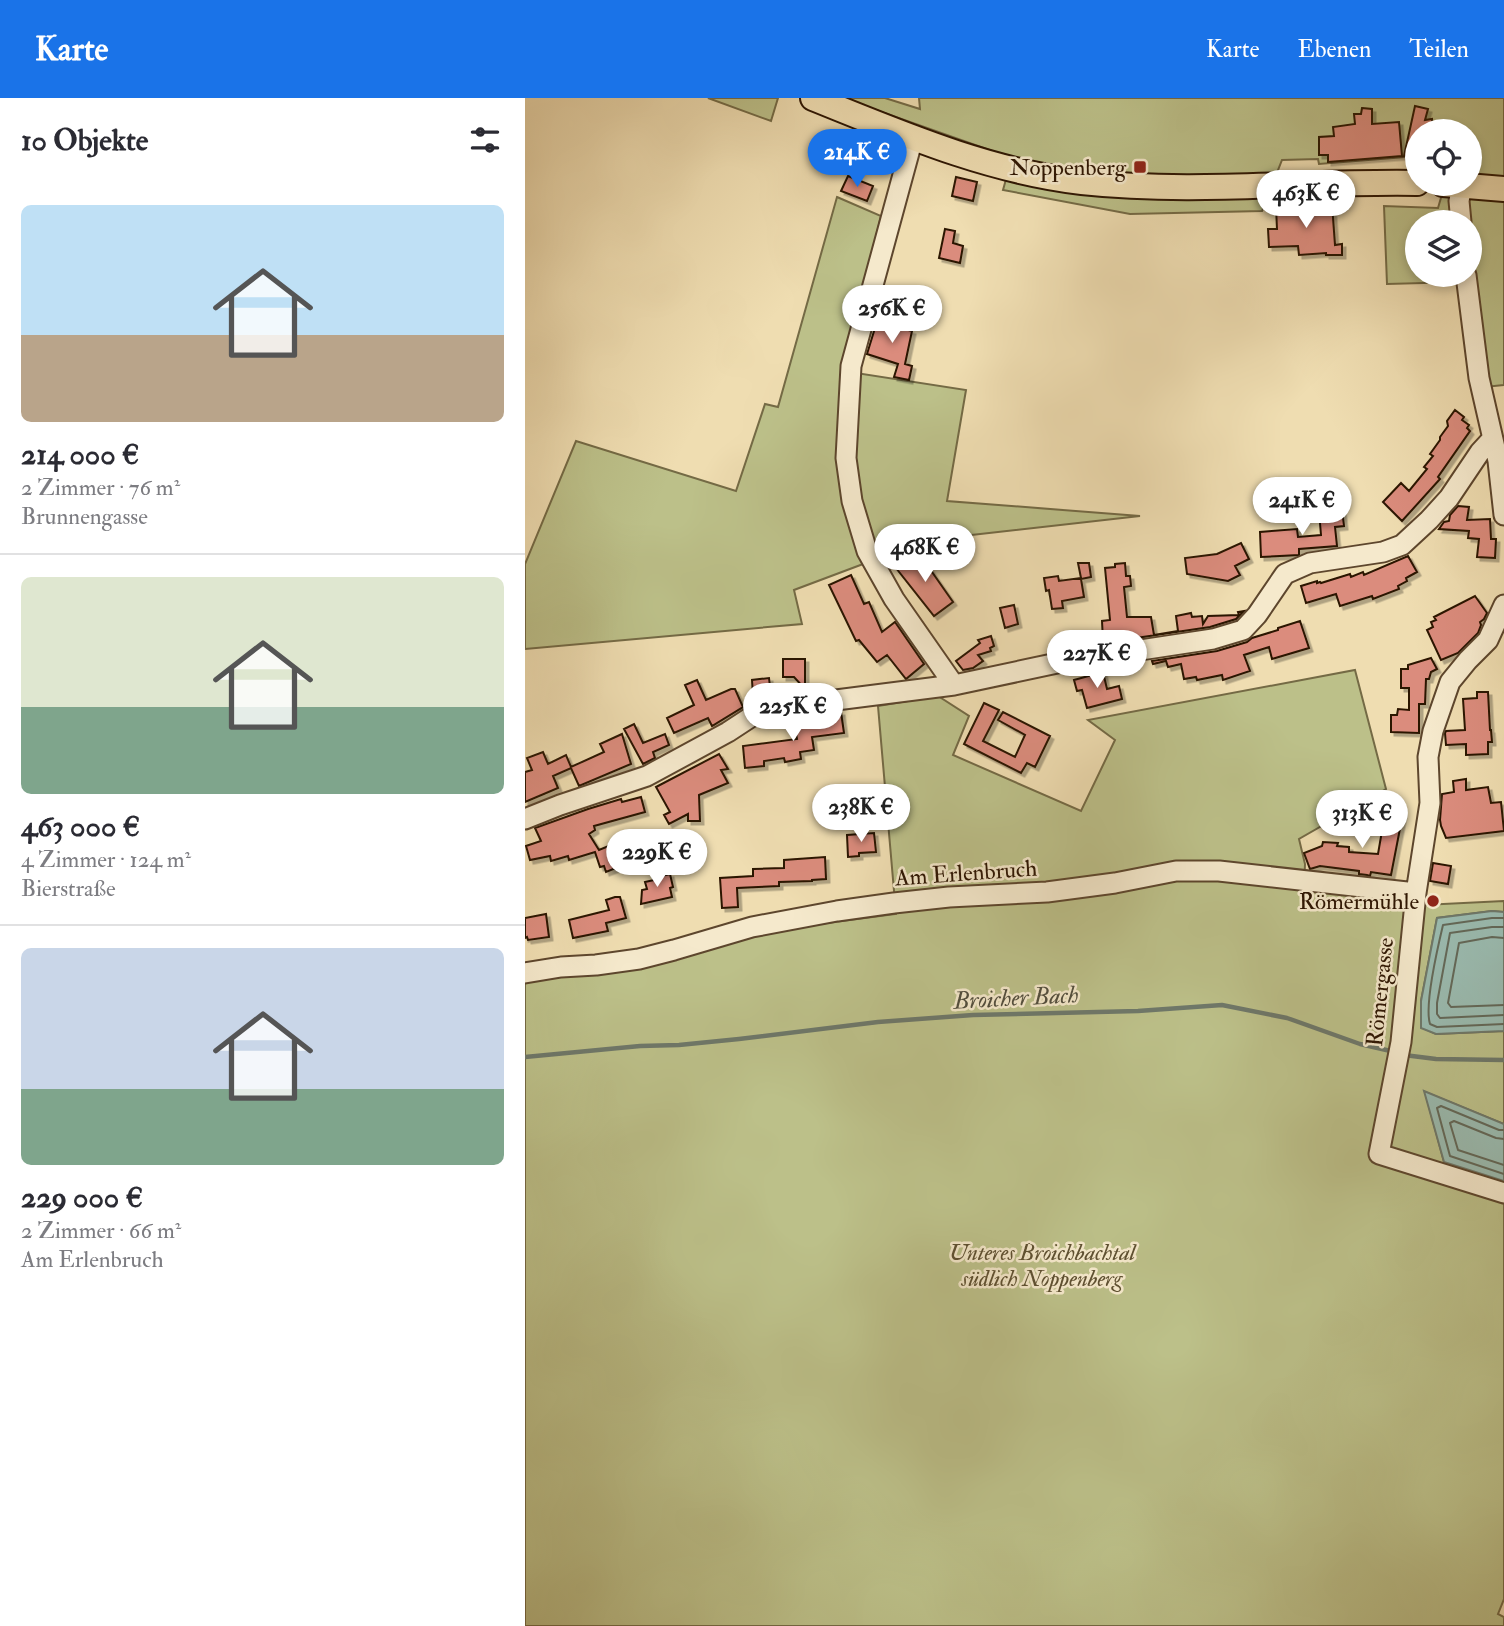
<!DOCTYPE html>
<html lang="de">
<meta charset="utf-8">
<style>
body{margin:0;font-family:"IM FELL Double Pica",serif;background:#f7f7f7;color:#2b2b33;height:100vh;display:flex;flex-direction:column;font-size:26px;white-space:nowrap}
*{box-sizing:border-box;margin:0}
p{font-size:23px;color:#7c7c81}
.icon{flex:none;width:38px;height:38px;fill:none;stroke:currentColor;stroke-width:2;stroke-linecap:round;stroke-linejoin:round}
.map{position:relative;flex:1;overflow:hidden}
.sheet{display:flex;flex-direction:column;background:#fff;width:525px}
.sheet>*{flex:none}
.fabs{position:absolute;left:880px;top:21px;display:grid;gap:14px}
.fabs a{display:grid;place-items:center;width:77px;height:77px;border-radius:50%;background:#fff;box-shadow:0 4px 10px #0003;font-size:35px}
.price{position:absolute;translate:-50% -60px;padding:0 16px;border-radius:24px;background:#fff;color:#222;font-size:23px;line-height:46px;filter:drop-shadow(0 2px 4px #0008)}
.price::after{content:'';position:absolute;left:50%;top:42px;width:21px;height:16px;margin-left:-10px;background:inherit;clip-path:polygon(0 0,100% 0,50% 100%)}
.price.current{background:#1a73e8;color:#fff}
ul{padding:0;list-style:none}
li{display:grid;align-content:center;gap:14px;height:371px;padding:0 21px}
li+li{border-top:2px solid #e1e1e2}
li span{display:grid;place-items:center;height:217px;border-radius:10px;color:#555}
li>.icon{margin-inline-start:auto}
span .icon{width:126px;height:126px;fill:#fffc;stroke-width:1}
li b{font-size:30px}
h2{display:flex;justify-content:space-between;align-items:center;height:84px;padding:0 21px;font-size:30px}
header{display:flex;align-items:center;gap:42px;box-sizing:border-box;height:98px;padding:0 35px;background:#1a73e8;color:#fff}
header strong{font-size:33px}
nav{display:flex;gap:38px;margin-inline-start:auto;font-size:24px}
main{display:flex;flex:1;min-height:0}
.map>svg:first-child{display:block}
.green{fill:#bcc089;stroke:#746a45;stroke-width:2;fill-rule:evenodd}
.water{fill:#9abbb0;stroke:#6e786a;stroke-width:2}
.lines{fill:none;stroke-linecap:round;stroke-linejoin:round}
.shore{stroke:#636858;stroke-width:2}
.stream{stroke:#6e786a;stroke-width:4.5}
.building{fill:#db8c7d;stroke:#2c1401;stroke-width:2;filter:url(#shadow)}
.minor-casing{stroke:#5d462d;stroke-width:23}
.major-casing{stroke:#2c1401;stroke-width:28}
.minor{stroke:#f5e9cc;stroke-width:19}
.major{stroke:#efddb1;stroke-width:24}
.poi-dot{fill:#8f2418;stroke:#f5e9cc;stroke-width:2.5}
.labels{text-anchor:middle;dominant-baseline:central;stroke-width:5;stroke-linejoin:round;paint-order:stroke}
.poi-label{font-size:23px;fill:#2c1401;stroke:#f5e9cc;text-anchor:end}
.street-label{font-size:23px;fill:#2c1401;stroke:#f5e9cc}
.park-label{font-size:23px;font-style:italic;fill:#5e5031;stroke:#f5e9cc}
.water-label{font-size:24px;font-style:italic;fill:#524e3e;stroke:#f5e9cc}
</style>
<header>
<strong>Karte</strong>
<nav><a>Karte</a><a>Ebenen</a><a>Teilen</a></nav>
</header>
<main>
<section class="sheet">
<h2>10 Objekte<svg class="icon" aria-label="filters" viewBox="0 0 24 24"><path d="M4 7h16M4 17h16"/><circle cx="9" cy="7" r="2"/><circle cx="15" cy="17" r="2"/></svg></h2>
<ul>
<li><span style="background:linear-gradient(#bfe0f5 60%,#b9a48a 0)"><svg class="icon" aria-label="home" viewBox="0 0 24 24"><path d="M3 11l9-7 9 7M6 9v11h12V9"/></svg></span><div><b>214 000 €</b><p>2 Zimmer · 76 m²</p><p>Brunnengasse</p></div></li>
<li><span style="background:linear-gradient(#dfe7d0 60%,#7fa58c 0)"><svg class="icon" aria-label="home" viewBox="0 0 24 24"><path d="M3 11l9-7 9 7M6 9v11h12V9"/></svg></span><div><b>463 000 €</b><p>4 Zimmer · 124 m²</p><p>Bierstraße</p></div></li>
<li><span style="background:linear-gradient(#c9d6e8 65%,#7fa58c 0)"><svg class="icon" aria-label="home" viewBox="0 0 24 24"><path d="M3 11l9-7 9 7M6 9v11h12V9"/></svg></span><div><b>229 000 €</b><p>2 Zimmer · 66 m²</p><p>Am Erlenbruch</p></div></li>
</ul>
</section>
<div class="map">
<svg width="979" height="1528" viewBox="0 0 979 1528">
<defs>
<filter id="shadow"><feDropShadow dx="3.5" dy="3.5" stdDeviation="0" flood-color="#0004"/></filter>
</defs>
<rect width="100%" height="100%" fill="#efddb1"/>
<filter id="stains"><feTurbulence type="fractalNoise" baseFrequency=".00286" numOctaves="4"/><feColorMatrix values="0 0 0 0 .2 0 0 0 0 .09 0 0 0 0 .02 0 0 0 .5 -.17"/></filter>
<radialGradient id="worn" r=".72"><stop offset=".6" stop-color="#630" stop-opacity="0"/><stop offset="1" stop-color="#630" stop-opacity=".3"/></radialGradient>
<path class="green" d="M 183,0 L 253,0 L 246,23 Z
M 317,0 L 360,0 L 395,11 L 394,0 L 979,0 L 979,287 L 950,290 L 936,184 L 862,186 L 859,108 L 913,110 L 920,86 L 945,86 L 945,33 L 892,33 L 892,58 L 794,66 L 793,61 L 757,62 L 737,113 L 605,116 L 478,92 L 487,60 ZM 892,124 L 945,124 L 945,177 L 892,177 Z
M 312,99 L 356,118 L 318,273 L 441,292 L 422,403 L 615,418 L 402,442 L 269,492 L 277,526 L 0,551 L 0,466 L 51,343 L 211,393 L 240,306 L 253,309 Z
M 830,572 L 861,691 L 774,741 L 780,766 L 779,790 L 869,802 L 878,808 L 979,803 L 979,814 L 967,813 L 912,820 L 896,903 L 896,929 L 911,936 L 979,933 L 979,1026 L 900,994 L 919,1064 L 979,1083 L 979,1501 L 973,1516 L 979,1519 L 979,1528 L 0,1528 L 0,884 L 214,840 L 279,828 L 371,816 L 353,608 L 413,598 L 444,618 L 428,657 L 556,713 L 590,642 L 563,622 Z"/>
<path class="water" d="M 967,813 L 979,814 L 979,933 L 911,936 L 896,930 L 896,903 L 912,820 Z
M 899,993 L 979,1026 L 979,1083 L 919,1064 Z"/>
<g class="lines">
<path class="shore" d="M 979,820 L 967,820 L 918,827 C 913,848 899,907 905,926 L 912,929 L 979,926
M 979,829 L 967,829 L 925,835 L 912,905 L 912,916 L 915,920 L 979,917
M 979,840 L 967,839 L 934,845 L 923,905 L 926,909 L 979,907
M 979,1032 L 974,1032 L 916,1008 L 912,1010 L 925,1058 L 979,1076
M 979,1041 L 971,1040 L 929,1023 L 925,1025 L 933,1052 L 979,1067"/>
<path class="stream" d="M 879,957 L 911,961 L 979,962
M 0,959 L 115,948 L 154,947 L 214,941 L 353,924 L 448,917 L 613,913 L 697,907 L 762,920 L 835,946 L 870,954"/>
</g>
<path class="building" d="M 890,8 L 903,11 L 900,22 L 907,21 L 908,33 L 892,33 L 892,56 L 879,58 Z
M 837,10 L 847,11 L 847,26 L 874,24 L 877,58 L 803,64 L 803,57 L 794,57 L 794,39 L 809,38 L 808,29 L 830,26 L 829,16 L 836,16 Z
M 323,78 L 348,88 L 342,103 L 316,93 Z
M 431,79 L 452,84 L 448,103 L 427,98 Z
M 807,106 L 810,147 L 817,146 L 817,157 L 801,157 L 801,155 L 774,157 L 773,148 L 744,149 L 743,131 L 752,131 L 751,109 Z
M 420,131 L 430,133 L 428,145 L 438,148 L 435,165 L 414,160 Z
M 354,217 L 373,221 L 372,229 L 387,233 L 380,266 L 387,268 L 384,282 L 369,279 L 373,266 L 342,256 Z
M 930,312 L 939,319 L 937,322 L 944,327 L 942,330 L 945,333 L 913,379 L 915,381 L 877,423 L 858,404 L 876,385 L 884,393 L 902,371 L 899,369 L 908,358 L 905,356 L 915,342 L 915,339 L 923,328 L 922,323 Z
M 933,408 L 944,409 L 942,422 L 965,421 L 966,441 L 971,441 L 970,460 L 952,459 L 954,441 L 943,440 L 944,433 L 914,431 L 919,424 L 924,423 L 925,417 Z
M 817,412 L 819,428 L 810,429 L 812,448 L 774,451 L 774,457 L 736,459 L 735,434 L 772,431 L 773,439 L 796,437 L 794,413 Z
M 716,445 L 724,461 L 710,468 L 715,477 L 703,483 L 662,476 L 660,460 L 692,456 Z
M 393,454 L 428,504 L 409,518 L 371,470 Z
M 883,458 L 892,474 L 881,480 L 882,483 L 873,488 L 874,491 L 848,501 L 847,498 L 815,508 L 811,496 L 781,505 L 776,488 L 792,483 L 792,485 L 795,484 L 796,485 L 825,476 L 826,479 L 838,474 L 839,477 Z
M 553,465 L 564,465 L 566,479 L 556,481 L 559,499 L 537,503 L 538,510 L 527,511 L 524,492 L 521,493 L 519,480 L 533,478 L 534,483 L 556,480 Z
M 600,465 L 601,478 L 605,478 L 606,488 L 599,489 L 602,519 L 626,519 L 629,537 L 653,533 L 651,518 L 666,515 L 667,519 L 677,518 L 678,526 L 683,518 L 714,517 L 713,514 L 719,513 L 711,521 L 685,529 L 611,540 L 578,543 L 577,523 L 585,522 L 580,470 L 590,469 L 590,466 Z
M 326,477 L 339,506 L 344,504 L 357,534 L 370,524 L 399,566 L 381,581 L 362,557 L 352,564 L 334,542 L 331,543 L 304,487 Z
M 950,498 L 962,515 L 959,521 L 955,524 L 956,527 L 953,535 L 933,555 L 916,562 L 902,532 L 908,529 L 906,524 L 911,522 L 909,519 Z
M 489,507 L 493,526 L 480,530 L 475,510 Z
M 775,523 L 784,550 L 747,561 L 744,549 L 719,557 L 725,573 L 698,582 L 697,577 L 672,582 L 671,579 L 659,581 L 656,566 L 643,569 L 641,563 L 628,566 L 627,563 L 692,553 L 722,544 L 727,540 L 753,532 L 753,530 Z
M 466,538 L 469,548 L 465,550 L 466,553 L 453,557 L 458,563 L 448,570 L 438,572 L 431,563 L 455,545 L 453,542 Z
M 906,560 L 912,571 L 906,574 L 904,581 L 901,581 L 900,606 L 894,606 L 894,635 L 866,634 L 866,617 L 872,617 L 873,611 L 884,612 L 884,590 L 876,590 L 876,571 L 883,571 L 883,567 Z
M 258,561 L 280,561 L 280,591 L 269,579 L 258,579 Z
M 578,574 L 582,591 L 594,588 L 597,601 L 562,610 L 557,592 L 552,593 L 549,582 Z
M 244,580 L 246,597 L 228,598 L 227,582 Z
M 172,582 L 181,602 L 206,591 L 210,591 L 218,609 L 187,628 L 183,620 L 149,635 L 142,620 L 169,607 L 160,587 Z
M 952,594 L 963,594 L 965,632 L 966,632 L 967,644 L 963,644 L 963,656 L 941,657 L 941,646 L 921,647 L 920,635 L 921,633 L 940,632 L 938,601 L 952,600 Z
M 459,605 L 474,612 L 458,643 L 490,659 L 500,637 L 473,622 L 478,614 L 525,638 L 510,669 L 502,665 L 496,675 L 439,646 Z
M 316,614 L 319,635 L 287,639 L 289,652 L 275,654 L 276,661 L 260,664 L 259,660 L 239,663 L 239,668 L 220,670 L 218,648 L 272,641 L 270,630 L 302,623 L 301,616 Z
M 109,626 L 118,645 L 140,636 L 144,647 L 128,654 L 130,660 L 118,666 L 99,631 Z
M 97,636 L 106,666 L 54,688 L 46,670 L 28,678 L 33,690 L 0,704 L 0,674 L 7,672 L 2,660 L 18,654 L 23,666 L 41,657 L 46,669 L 79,654 L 75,646 Z
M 194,656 L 203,671 L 196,672 L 203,685 L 174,697 L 175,723 L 163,723 L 163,716 L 144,726 L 139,717 L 145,714 L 131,689 Z
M 941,681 L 941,692 L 963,689 L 966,705 L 976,704 L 979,733 L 921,740 L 916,728 L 915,722 L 917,696 L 929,694 L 928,683 Z
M 116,699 L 120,714 L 69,728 L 70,732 L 64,736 L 74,752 L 86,747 L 96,768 L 81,774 L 79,768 L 75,769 L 70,754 L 44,762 L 43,758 L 26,763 L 25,758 L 5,762 L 1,748 L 16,743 L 10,730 L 63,711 L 96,701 L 97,704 Z
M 852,710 L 878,715 L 866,777 L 846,774 L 845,778 L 842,777 L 834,776 L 834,773 L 795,768 L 785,771 L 779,755 L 797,748 L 798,744 L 813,745 L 812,748 L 824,749 L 824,754 L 853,756 L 858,727 L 850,726 Z
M 349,735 L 351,754 L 334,755 L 334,758 L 323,759 L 322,737 Z
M 300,759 L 301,781 L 287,782 L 287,783 L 254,784 L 254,788 L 212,790 L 213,809 L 197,810 L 195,780 L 228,778 L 228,771 L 259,770 L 259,762 Z
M 908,765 L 926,768 L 923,786 L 905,783 Z
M 145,776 L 148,789 L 145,790 L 147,799 L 116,806 L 117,792 L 122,791 L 120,784 L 129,782 L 128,780 Z
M 90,799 L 95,799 L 101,820 L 81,825 L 83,833 L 48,840 L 44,822 L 84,812 L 81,802 Z
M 21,816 L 24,839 L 3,842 L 2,839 L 0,840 L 0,820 Z"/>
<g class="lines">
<g class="minor-casing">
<path id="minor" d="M 388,40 L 326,268 L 321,360 L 327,403 L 342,453 L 369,501 L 429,587
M 936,124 L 934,103 L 937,87
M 941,177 L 954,280 L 973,363 L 979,417
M 979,507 L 963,542 L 943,562 L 925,584 L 908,633 L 903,659 L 905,705 L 891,795 L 876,944 L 854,1056 L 979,1095
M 0,721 L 35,707 L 122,678 L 203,634 L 232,615 L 256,609 L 429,587 L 570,557 L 609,553 L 688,541 L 718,532 L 732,517 L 760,476 L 785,465 L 858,454 L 877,447 L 904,422 L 924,400 L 955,354 L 967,341
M 0,875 L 36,869 L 71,867 L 114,861 L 149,852 L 227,829 L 312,813 L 369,805 L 424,799 L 522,794 L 590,785 L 651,773 L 694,773 L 891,795"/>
</g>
<g class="major-casing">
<path id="major" d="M 288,0 C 375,35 462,73 557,84 C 668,96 781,83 892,85
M 918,86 L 979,91"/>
</g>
<use href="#minor" class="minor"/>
<use href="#major" class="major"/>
</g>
<g class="poi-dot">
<rect x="608" y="62" width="14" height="14" rx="3.5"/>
<circle cx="908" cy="803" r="7"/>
</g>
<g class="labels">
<g class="poi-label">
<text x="601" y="69">Noppenberg</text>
<text x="894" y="803">Römermühle</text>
</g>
<g class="street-label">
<text transform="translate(441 775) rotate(-4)">Am Erlenbruch</text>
<text transform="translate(855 894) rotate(-84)">Römergasse</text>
</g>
<g class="park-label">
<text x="517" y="1154">Unteres Broichbachtal<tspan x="517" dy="26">südlich Noppenberg</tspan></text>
</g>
<g class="water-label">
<text transform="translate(491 900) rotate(-3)">Broicher Bach</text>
</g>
</g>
<rect width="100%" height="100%" filter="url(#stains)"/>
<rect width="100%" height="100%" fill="url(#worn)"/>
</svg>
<div class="fabs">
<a><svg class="icon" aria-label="locate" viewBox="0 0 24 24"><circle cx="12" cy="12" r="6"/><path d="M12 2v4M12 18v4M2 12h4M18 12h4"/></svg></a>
<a><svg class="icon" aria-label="layers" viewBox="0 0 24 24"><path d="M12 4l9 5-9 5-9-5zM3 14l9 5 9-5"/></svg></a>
</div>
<b class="price current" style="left:332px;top:91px">214K €</b>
<b class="price" style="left:781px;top:132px">463K €</b>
<b class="price" style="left:367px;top:247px">256K €</b>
<b class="price" style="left:777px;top:439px">241K €</b>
<b class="price" style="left:400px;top:486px">468K €</b>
<b class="price" style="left:572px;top:592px">227K €</b>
<b class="price" style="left:268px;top:645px">225K €</b>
<b class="price" style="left:336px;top:746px">238K €</b>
<b class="price" style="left:837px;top:752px">313K €</b>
<b class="price" style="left:132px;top:791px">229K €</b>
</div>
</main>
